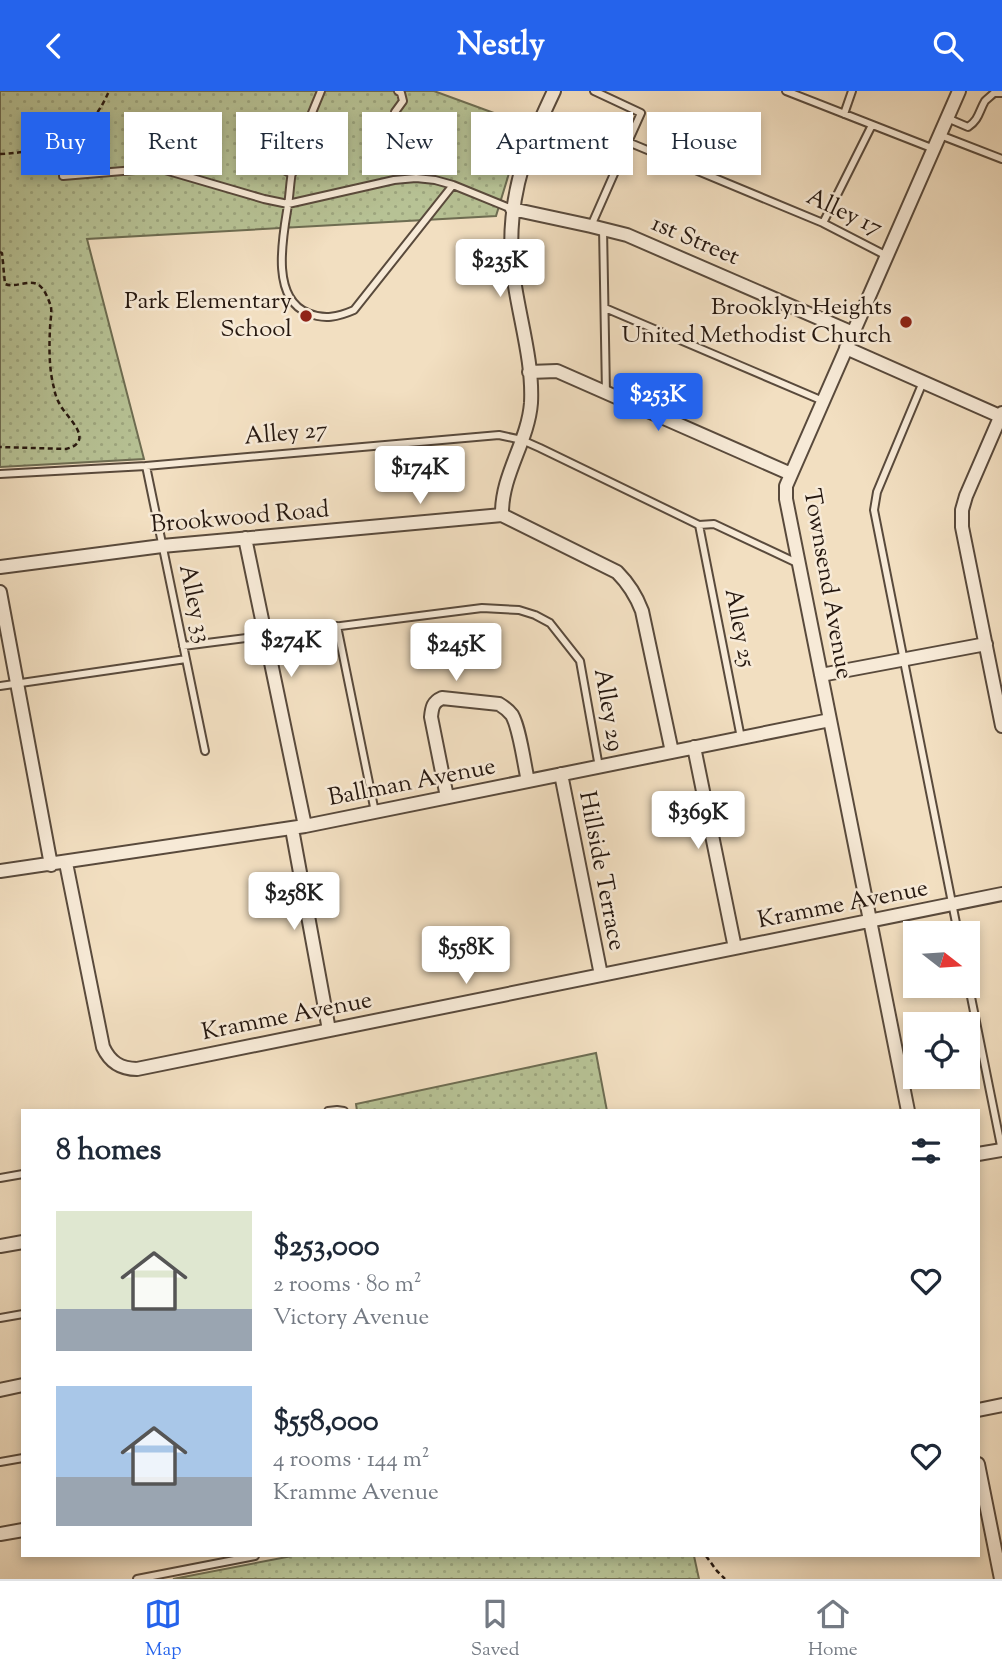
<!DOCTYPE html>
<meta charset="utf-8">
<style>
body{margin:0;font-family:"Sorts Mill Goudy",serif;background:#f2f2f3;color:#1f2937;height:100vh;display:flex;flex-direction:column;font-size:26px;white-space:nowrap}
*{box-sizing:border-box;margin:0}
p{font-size:23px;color:#747a83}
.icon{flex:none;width:38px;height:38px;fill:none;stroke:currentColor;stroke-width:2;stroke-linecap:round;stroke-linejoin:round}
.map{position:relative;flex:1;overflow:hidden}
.sheet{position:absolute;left:21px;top:1018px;width:959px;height:448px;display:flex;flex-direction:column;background:#fff;border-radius:0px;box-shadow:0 4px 10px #0003}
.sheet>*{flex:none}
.hud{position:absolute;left:21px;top:21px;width:961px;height:63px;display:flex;gap:14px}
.needle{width:46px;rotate:107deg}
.buttons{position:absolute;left:903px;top:830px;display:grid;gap:14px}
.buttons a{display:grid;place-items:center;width:77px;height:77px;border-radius:0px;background:#fff;box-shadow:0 4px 10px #0003;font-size:35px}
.price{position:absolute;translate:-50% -60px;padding:0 16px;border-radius:7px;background:#fff;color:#222;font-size:23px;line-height:46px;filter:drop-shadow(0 2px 4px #0008)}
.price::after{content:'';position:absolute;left:50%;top:42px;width:21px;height:16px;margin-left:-10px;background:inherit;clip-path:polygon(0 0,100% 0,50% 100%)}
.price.active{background:#2563eb;color:#fff}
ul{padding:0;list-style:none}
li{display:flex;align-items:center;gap:21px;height:175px;padding:0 35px}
li span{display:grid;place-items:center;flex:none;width:196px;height:140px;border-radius:0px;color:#555}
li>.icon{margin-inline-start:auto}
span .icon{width:84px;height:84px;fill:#fffc;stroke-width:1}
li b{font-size:30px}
h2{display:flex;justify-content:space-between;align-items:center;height:84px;padding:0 35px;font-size:30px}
.chip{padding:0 24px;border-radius:0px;background:#fff;box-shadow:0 4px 10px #0003;font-size:24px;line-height:63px}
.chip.active{background:#2563eb;color:#fff}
header{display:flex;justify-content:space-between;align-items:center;height:91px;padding:0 35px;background:#2563eb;color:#fff;font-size:32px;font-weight:800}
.dock{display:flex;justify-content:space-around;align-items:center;height:98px;border-top:2px solid #e0e1e3;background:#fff;font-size:19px;color:#747a83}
.dock a{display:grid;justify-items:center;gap:4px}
.dock .active{color:#2563eb}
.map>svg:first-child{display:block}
.park{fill:url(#park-dots);stroke:#6e6d52;stroke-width:2}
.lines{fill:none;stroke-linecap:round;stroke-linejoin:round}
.lane-casing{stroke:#594a3c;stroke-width:10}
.street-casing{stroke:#594a3c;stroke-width:16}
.path{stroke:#261810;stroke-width:2.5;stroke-dasharray:5 3.5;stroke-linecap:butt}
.lane{stroke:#f7ead7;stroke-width:6}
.street{stroke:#f7ead7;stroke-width:12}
.poi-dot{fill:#8f2418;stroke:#f7ead7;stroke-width:2.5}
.labels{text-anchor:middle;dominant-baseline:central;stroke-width:5;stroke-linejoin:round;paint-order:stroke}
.street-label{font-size:24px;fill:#261810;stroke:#f7ead7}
.poi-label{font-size:24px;fill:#261810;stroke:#f7ead7;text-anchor:end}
</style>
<header><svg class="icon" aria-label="back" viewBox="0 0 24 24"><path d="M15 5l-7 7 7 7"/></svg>Nestly<svg class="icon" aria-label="search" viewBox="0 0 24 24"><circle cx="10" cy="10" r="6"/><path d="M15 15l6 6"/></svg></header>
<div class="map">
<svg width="1002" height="1488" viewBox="0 0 1002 1488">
<defs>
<pattern id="park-dots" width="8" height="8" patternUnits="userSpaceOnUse" patternTransform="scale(1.75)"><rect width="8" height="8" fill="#b7c295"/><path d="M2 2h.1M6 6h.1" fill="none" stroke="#9da67f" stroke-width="1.8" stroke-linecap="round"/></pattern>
</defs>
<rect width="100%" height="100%" fill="#f2dfc1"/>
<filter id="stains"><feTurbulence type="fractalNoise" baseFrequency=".00286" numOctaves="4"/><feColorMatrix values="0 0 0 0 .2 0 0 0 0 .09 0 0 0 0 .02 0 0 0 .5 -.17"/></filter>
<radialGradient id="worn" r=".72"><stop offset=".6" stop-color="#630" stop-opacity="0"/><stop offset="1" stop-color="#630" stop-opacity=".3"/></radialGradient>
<path class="park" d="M 0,0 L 434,0 L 524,33 L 496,125 L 87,148 L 144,368 L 0,376 Z
M 596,962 L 607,1020 L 357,1020 L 356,1013 Z
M 292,1465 L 694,1465 L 699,1488 L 173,1488 Z"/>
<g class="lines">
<g class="lane-casing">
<path id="lane" d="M 321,0 C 311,25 299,50 293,76 C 290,88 290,102 288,114 C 283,145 270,207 308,222 C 324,229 338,226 354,219 L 453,94
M 594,0 L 641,22 L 628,51 L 823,132 L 887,165
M 786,0 L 934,58
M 395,21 L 403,10 L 401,2 L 398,0
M 844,23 L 852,0
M 947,27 L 968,36 C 979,29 979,20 985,10 C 987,8 992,4 994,2 L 1002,2
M 940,44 L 1002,68
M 263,68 L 292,83
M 63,85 L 147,78 L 165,79 L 264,108 L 288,113 L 394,89 L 416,87 L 435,89 L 453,94 L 512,118
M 823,132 L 872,34
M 591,135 L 628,51
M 603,137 L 606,302
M 605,217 L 823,310
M 923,291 L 877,401 L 874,419 L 958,842
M 146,375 L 205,660
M 0,383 L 146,375 L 499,344 L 522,349 L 540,357 L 699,434 L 714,433 L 797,472
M 699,434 L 741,647
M 337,535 L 375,721
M 183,555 L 482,517 L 519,519 L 535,524 L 550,532 L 580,570 L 599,676
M 0,595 L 186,568
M 968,891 L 1002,1060
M 328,1020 L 337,1019 L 344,1020
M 0,1087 L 23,1083
M 0,1227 L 23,1223
M 0,1371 L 23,1367
M 137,1488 L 255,1465"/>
</g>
<g class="street-casing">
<path id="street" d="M 512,118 L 591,135 L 627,144 L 853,242
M 846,257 L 1002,326
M 529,281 L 557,280 L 791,383
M 1002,322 L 966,405 L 962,419 L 962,436 L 1002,635
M 502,424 C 501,384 528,351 531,312 C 533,273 521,233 515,195 C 507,150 512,102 528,59 C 536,39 545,19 554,0
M 245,447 L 305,735
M 0,476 L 162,455 L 502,424 L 617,481 C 629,493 636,504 642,520 L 672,661
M 0,501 L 51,774
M 821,584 L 986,553
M 694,656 L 735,857
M 561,683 L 601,884
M 447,706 L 431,626 C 432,616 433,611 442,607 L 499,613 C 504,616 508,619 512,624 C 520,638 524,673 528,690
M 292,738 L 329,939
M 66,772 L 103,956 C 110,971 120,978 137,978 L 1002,803
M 0,780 L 305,735 L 830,629
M 908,1020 L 786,408 L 786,395 L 959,0
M 978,1063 L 1002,1059
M 0,1155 L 23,1151
M 0,1299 L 23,1294
M 978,1319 L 1002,1314
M 978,1373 L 1001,1488
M 0,1443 L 23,1439"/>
</g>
<path class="path" d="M 0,63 C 51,60 87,51 109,0
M 0,161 L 2,162 L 5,193 C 15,197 27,189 37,193 C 44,196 49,209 51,216 C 52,223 50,231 50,238 C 49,256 49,279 54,297 C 55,304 58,311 62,317 C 71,330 94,351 66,358 L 0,356
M 706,1465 L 717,1480 L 725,1488"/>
<use href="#lane" class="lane"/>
<use href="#street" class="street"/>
</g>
<g class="poi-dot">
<circle cx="306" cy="225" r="7"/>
<circle cx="906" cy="231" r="7"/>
</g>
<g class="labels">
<g class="street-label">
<text transform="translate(844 122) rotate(25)">Alley 17</text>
<text transform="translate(695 150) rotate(23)">1st Street</text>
<text transform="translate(286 343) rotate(-5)">Alley 27</text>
<text transform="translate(240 427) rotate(-5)">Brookwood Road</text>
<text transform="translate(827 493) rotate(80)">Townsend Avenue</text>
<text transform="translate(194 513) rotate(78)">Alley 33</text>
<text transform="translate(739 537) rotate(79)">Alley 25</text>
<text transform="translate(608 619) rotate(80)">Alley 29</text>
<text transform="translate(412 692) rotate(-11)">Ballman Avenue</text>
<text transform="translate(601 780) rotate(79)">Hillside Terrace</text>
<text transform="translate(843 814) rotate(-11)">Kramme Avenue</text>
<text transform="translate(287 926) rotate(-11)">Kramme Avenue</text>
</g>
<g class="poi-label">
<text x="292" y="211">Park Elementary<tspan x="292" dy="28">School</tspan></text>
<text x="892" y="217">Brooklyn Heights<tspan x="892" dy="28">United Methodist Church</tspan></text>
</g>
</g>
<rect width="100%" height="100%" filter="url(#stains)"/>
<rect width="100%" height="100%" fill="url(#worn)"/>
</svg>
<div class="buttons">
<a><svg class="needle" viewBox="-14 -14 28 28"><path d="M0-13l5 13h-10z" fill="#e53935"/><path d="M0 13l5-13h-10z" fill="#747a83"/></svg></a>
<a><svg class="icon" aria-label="locate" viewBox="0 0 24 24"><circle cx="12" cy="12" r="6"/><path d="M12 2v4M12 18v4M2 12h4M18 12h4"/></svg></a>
</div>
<b class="price" style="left:500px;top:208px">$235K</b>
<b class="price active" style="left:658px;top:342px">$253K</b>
<b class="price" style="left:420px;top:415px">$174K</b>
<b class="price" style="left:291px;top:588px">$274K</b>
<b class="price" style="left:456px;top:592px">$245K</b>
<b class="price" style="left:698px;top:760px">$369K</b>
<b class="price" style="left:294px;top:841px">$258K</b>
<b class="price" style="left:466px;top:895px">$558K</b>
<div class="hud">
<a class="chip active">Buy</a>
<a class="chip">Rent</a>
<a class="chip">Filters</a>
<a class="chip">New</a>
<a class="chip">Apartment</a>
<a class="chip">House</a>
</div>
<section class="sheet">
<h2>8 homes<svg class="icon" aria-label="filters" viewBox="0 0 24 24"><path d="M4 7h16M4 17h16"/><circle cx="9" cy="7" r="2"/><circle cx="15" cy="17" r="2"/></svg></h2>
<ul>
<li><span style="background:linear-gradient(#dfe7d0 70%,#9aa5b1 0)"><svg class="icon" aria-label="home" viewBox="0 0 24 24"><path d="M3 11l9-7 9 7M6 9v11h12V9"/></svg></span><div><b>$253,000</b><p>2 rooms · 80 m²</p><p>Victory Avenue</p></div><svg class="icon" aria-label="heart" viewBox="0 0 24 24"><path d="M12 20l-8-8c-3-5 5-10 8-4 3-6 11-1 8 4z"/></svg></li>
<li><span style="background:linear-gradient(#a9c7e8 65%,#9aa5b1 0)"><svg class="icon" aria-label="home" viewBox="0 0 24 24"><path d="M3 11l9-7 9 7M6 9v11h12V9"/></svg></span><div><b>$558,000</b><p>4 rooms · 144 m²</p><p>Kramme Avenue</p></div><svg class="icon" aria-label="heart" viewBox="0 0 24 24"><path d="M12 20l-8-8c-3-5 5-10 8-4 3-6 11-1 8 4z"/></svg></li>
</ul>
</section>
</div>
<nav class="dock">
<a class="active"><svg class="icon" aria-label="map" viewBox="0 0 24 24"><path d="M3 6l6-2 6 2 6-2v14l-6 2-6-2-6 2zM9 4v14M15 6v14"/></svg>Map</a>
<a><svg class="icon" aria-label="saved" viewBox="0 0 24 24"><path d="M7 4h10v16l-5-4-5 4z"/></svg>Saved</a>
<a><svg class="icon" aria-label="home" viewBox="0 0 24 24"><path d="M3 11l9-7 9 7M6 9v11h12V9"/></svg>Home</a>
</nav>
